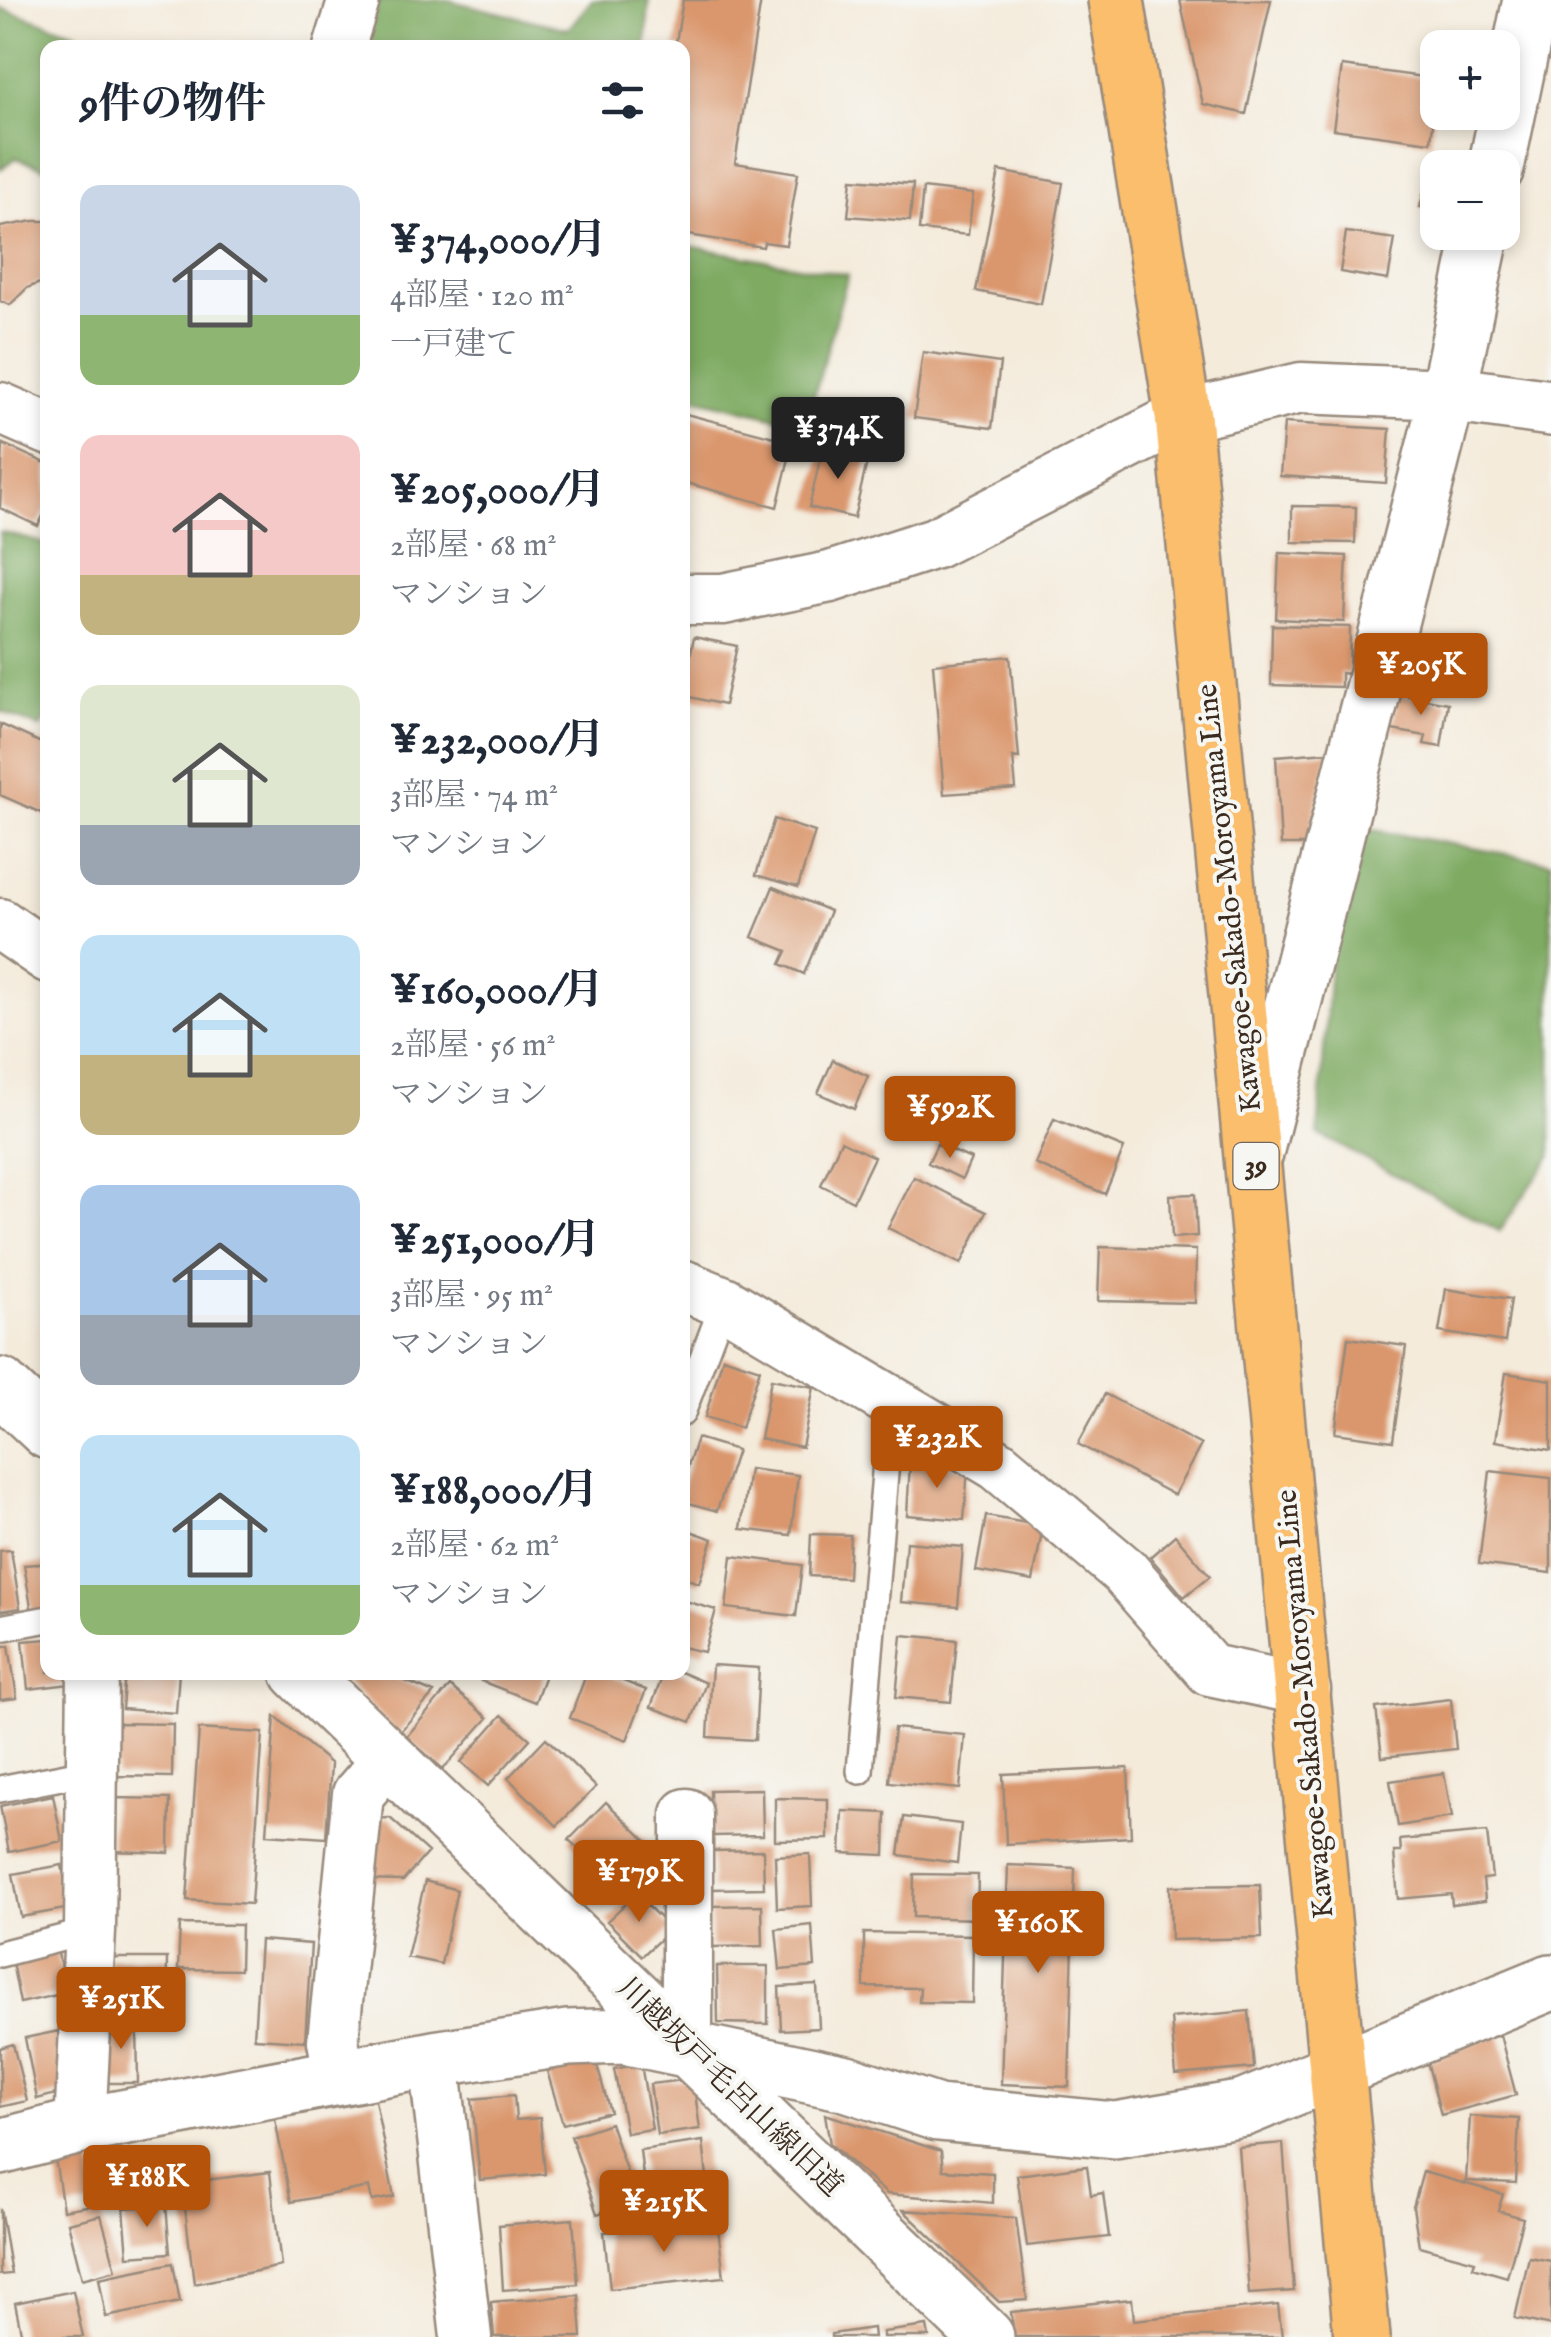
<!DOCTYPE html>
<html lang="ja">
<meta charset="utf-8">
<style>
body{margin:0;font-family:"IM FELL English","Noto Serif JP",serif;background:#f6f6f7;color:#1f2937;height:100vh;display:flex;flex-direction:column;font-size:38px;white-space:nowrap}
*{box-sizing:border-box;margin:0}
p{font-size:32px;color:#747a83}
.icon{flex:none;width:55px;height:55px;fill:none;stroke:currentColor;stroke-width:2;stroke-linecap:round;stroke-linejoin:round}
.map{position:relative;flex:1;overflow:hidden}
.details{position:absolute;left:40px;top:40px;width:650px;height:1640px;display:flex;flex-direction:column;background:#fff;border-radius:20px;box-shadow:0 5px 15px #0003}
.details>*{flex:none}
.controls{position:absolute;left:1420px;top:30px;display:grid;gap:20px}
.controls a{display:grid;place-items:center;width:100px;height:100px;border-radius:20px;background:#fff;box-shadow:0 5px 15px #0003;font-size:50px}
.price{position:absolute;translate:-50% -85px;padding:0 22px;border-radius:10px;background:#b45309;color:#fff;font-size:32px;line-height:65px;filter:drop-shadow(0 2px 5px #0008)}
.price::after{content:'';position:absolute;left:50%;top:60px;width:30px;height:22px;margin-left:-15px;background:inherit;clip-path:polygon(0 0,100% 0,50% 100%)}
.price.active{background:#222;color:#fff}
ul{padding:0;list-style:none}
li{display:flex;align-items:center;gap:30px;height:250px;padding:0 40px}
li span{display:grid;place-items:center;flex:none;width:280px;height:200px;border-radius:20px;color:#555}
li>.icon{margin-inline-start:auto}
span .icon{width:120px;height:120px;fill:#fffc;stroke-width:1}
li b{font-size:42px}
h2{display:flex;justify-content:space-between;align-items:center;height:120px;padding:0 40px;font-size:42px}
.map>svg:first-child{display:block}
.forest{fill:#7eaa62;stroke:#5c6a40;stroke-width:2.5}
.building{fill:#da976d}
.lines{fill:none;stroke-linecap:round;stroke-linejoin:round}
.service-casing{stroke:#988a7c;stroke-width:30}
.minor-casing{stroke:#988a7c;stroke-width:55}
.tertiary-casing{stroke:#988a7c;stroke-width:60}
.primary-casing{stroke:#988a7c;stroke-width:60}
.service{stroke:#fff;stroke-width:25}
.minor{stroke:#fff;stroke-width:50}
.tertiary{stroke:#fff;stroke-width:55}
.primary{stroke:#fabe6d;stroke-width:55}
.labels{text-anchor:middle;dominant-baseline:central;stroke-width:8;stroke-linejoin:round;paint-order:stroke}
.shield{fill:#f6f6f2;stroke:#73675e;stroke-width:2.5}
.shield-label{font-size:28px;font-weight:bold;fill:#3b2a1e}
.street-label{font-size:30px;fill:#3b2a1e;stroke:#f6f6f2}
</style>
<div class="map">
<svg width="1551" height="2337" viewBox="0 0 1551 2337">
<rect width="100%" height="100%" fill="#f6f6f2"/>
<filter id="ink" filterUnits="userSpaceOnUse"><feTurbulence type="fractalNoise" baseFrequency=".01" numOctaves="2"/><feDisplacementMap in="SourceGraphic" scale="20" xChannelSelector="R" yChannelSelector="G"/><feConvolveMatrix kernelMatrix="1 2 1 2 8 2 1 2 1" color-interpolation-filters="sRGB"/></filter>
<filter id="wash" filterUnits="userSpaceOnUse"><feTurbulence type="fractalNoise" baseFrequency=".0048" numOctaves="4" result="noise"/><feDisplacementMap in="SourceGraphic" scale="40" xChannelSelector="R" yChannelSelector="G"/><feGaussianBlur stdDeviation="2.25" result="paint"/><feColorMatrix in="noise" values="0 0 0 0 0 0 0 0 0 0 0 0 0 0 0 0 0 1.4 0 .05"/><feComposite in="paint" operator="in"/></filter>
<g filter="url(#wash)">
<rect width="100%" height="100%" fill="#f4ebdb"/>
<path class="forest" d="M 371,0 L 447,0 L 568,29 L 592,0 L 649,0 L 646,47 L 356,48 Z
M 0,8 L 119,47 L 48,48 L 47,169 L 16,158 L 0,169 Z
M 683,245 L 848,275 L 806,425 L 683,395 Z
M 0,532 L 47,544 L 48,716 L 40,728 L 0,711 Z
M 1368,829 L 1551,862 L 1551,1156 L 1500,1231 L 1318,1134 L 1333,923 Z"/>
<g id="blocks">
<path class="building" d="M 683,0 L 761,0 L 735,163 L 798,173 L 786,245 L 764,242 L 763,247 L 682,234 L 682,48 L 675,48 Z
M 1180,0 L 1271,0 L 1246,114 L 1203,104 Z
M 1342,66 L 1438,79 L 1431,142 L 1333,129 Z
M 1431,164 L 1438,165 L 1438,211 L 1420,207 Z
M 999,171 L 1063,183 L 1041,304 L 976,291 Z
M 852,179 L 913,184 L 910,221 L 848,216 Z
M 923,188 L 973,194 L 968,235 L 919,230 Z
M 34,221 L 48,221 L 48,280 L 27,288 L 10,305 L 0,301 L 0,227 Z
M 1346,232 L 1395,239 L 1388,280 L 1340,272 Z
M 923,352 L 1000,363 L 992,428 L 914,418 Z
M 682,413 L 793,442 L 777,507 L 682,482 Z
M 1284,423 L 1390,429 L 1386,483 L 1280,476 Z
M 3,444 L 48,464 L 48,506 L 38,526 L 0,508 Z
M 823,447 L 868,458 L 854,518 L 809,507 Z
M 1292,506 L 1356,507 L 1355,543 L 1292,542 Z
M 1279,553 L 1347,556 L 1344,622 L 1276,619 Z
M 1272,625 L 1350,627 L 1349,674 L 1341,673 L 1341,687 L 1271,685 Z
M 694,637 L 737,646 L 724,705 L 682,695 Z
M 1010,656 L 1019,758 L 1013,757 L 1016,789 L 944,794 L 933,664 Z
M 1398,694 L 1448,703 L 1441,747 L 1424,744 L 1426,736 L 1392,730 Z
M 0,724 L 48,746 L 48,816 L 0,795 Z
M 1329,752 L 1307,845 L 1281,845 L 1276,756 Z
M 774,819 L 815,832 L 798,887 L 756,875 Z
M 773,887 L 830,911 L 804,974 L 781,964 L 787,951 L 752,937 Z
M 833,1060 L 868,1076 L 854,1109 L 818,1093 Z
M 1054,1119 L 1124,1148 L 1105,1194 L 1035,1164 Z
M 841,1141 L 874,1157 L 853,1201 L 821,1185 Z
M 937,1144 L 971,1159 L 962,1179 L 928,1163 Z
M 914,1177 L 986,1212 L 961,1264 L 888,1228 Z
M 1195,1194 L 1197,1236 L 1172,1238 L 1170,1195 Z
M 1100,1247 L 1196,1250 L 1195,1303 L 1098,1301 Z
M 1446,1289 L 1511,1299 L 1505,1342 L 1439,1332 Z
M 1348,1338 L 1406,1346 L 1393,1441 L 1335,1433 Z
M 723,1357 L 760,1369 L 741,1428 L 705,1417 Z
M 1506,1373 L 1551,1380 L 1551,1450 L 1495,1441 Z
M 771,1379 L 814,1387 L 802,1447 L 760,1439 Z
M 1105,1394 L 1201,1445 L 1174,1495 L 1078,1444 Z
M 697,1438 L 737,1450 L 717,1511 L 682,1501 L 682,1484 Z
M 910,1463 L 968,1468 L 964,1520 L 907,1515 Z
M 749,1469 L 798,1475 L 791,1535 L 741,1529 Z
M 1490,1471 L 1551,1478 L 1551,1573 L 1479,1564 Z
M 986,1516 L 1043,1526 L 1033,1581 L 976,1571 Z
M 682,1528 L 713,1539 L 699,1583 L 682,1577 Z
M 811,1534 L 850,1535 L 848,1578 L 809,1576 Z
M 1175,1535 L 1210,1576 L 1184,1597 L 1150,1557 Z
M 906,1542 L 963,1547 L 958,1607 L 901,1602 Z
M 11,1550 L 20,1608 L 0,1611 L 0,1551 Z
M 732,1556 L 802,1565 L 796,1616 L 726,1608 Z
M 48,1563 L 48,1609 L 32,1613 L 24,1565 Z
M 682,1600 L 716,1610 L 704,1652 L 682,1647 Z
M 902,1635 L 957,1640 L 951,1702 L 896,1697 Z
M 48,1639 L 48,1672 L 77,1672 L 79,1683 L 28,1689 L 23,1641 Z
M 9,1645 L 17,1698 L 0,1700 L 0,1647 Z
M 712,1665 L 759,1668 L 755,1740 L 708,1737 Z
M 125,1672 L 179,1672 L 176,1713 L 122,1709 Z
M 336,1672 L 384,1672 L 434,1693 L 398,1734 Z
M 484,1672 L 546,1672 L 535,1702 L 481,1681 Z
M 587,1672 L 600,1672 L 646,1690 L 627,1740 L 570,1718 Z
M 664,1672 L 680,1672 L 706,1683 L 691,1722 L 651,1707 Z
M 450,1686 L 488,1718 L 443,1769 L 406,1737 Z
M 1451,1699 L 1456,1749 L 1382,1757 L 1376,1708 Z
M 502,1715 L 530,1739 L 488,1786 L 461,1762 Z
M 275,1716 L 331,1764 L 326,1838 L 267,1834 Z
M 117,1723 L 173,1724 L 172,1777 L 116,1776 Z
M 894,1728 L 965,1735 L 960,1789 L 889,1782 Z
M 199,1729 L 263,1733 L 251,1904 L 187,1900 Z
M 546,1738 L 596,1787 L 557,1826 L 508,1778 Z
M 1128,1768 L 1131,1837 L 1006,1844 L 1003,1774 Z
M 1444,1773 L 1452,1817 L 1398,1826 L 1390,1781 Z
M 762,1789 L 763,1835 L 711,1836 L 710,1790 Z
M 53,1795 L 62,1841 L 9,1852 L 0,1806 Z
M 112,1798 L 170,1799 L 169,1853 L 111,1851 Z
M 775,1798 L 828,1799 L 828,1839 L 775,1840 Z
M 606,1802 L 658,1852 L 621,1890 L 569,1840 Z
M 843,1811 L 886,1813 L 885,1855 L 841,1853 Z
M 904,1817 L 961,1824 L 957,1863 L 899,1855 Z
M 390,1818 L 428,1852 L 403,1881 L 363,1880 L 361,1819 Z
M 1487,1832 L 1492,1878 L 1483,1879 L 1485,1901 L 1452,1905 L 1451,1894 L 1398,1899 L 1394,1852 L 1401,1852 L 1400,1840 Z
M 763,1850 L 764,1888 L 712,1889 L 711,1851 Z
M 810,1854 L 812,1906 L 777,1908 L 775,1856 Z
M 62,1865 L 70,1908 L 21,1917 L 13,1874 Z
M 1008,1865 L 1075,1868 L 1069,2087 L 1001,2084 Z
M 914,1874 L 978,1875 L 977,1919 L 913,1917 Z
M 425,1881 L 457,1890 L 441,1964 L 407,1957 Z
M 1260,1885 L 1262,1938 L 1171,1940 L 1170,1886 Z
M 636,1894 L 671,1929 L 642,1956 L 607,1921 Z
M 762,1905 L 763,1946 L 711,1947 L 710,1906 Z
M 180,1924 L 241,1925 L 240,1970 L 178,1969 Z
M 812,1925 L 815,1967 L 780,1970 L 776,1929 Z
M 864,1933 L 973,1935 L 972,2003 L 919,2002 L 920,1988 L 864,1987 Z
M 260,1940 L 311,1944 L 305,2041 L 254,2038 Z
M 58,1953 L 66,1993 L 20,2003 L 12,1962 Z
M 109,1958 L 167,1958 L 166,2009 L 109,2009 Z
M 717,1966 L 768,1966 L 768,2024 L 718,2023 Z
M 817,1985 L 819,2028 L 781,2030 L 779,1987 Z
M 1249,2011 L 1254,2068 L 1176,2075 L 1171,2018 Z
M 137,2021 L 138,2083 L 105,2083 L 104,2022 Z
M 59,2031 L 71,2090 L 37,2099 L 25,2038 Z
M 1500,2035 L 1516,2095 L 1441,2115 L 1427,2061 L 1450,2054 L 1448,2049 Z
M 13,2044 L 27,2101 L 0,2107 L 0,2048 Z
M 595,2058 L 610,2112 L 563,2124 L 547,2071 Z
M 641,2064 L 652,2129 L 626,2133 L 614,2069 Z
M 693,2079 L 700,2129 L 657,2135 L 650,2084 Z
M 514,2095 L 516,2120 L 540,2118 L 545,2174 L 480,2180 L 472,2099 Z
M 375,2100 L 394,2197 L 372,2201 L 369,2187 L 291,2202 L 275,2119 Z
M 825,2114 L 941,2151 L 943,2170 L 993,2173 L 993,2203 L 887,2194 L 830,2144 Z
M 1470,2116 L 1519,2119 L 1516,2183 L 1466,2181 Z
M 610,2123 L 637,2202 L 597,2214 L 571,2136 Z
M 703,2141 L 707,2178 L 644,2186 L 640,2150 Z
M 1283,2143 L 1294,2291 L 1249,2294 L 1238,2147 Z
M 90,2152 L 98,2204 L 63,2210 L 55,2158 Z
M 1087,2166 L 1091,2195 L 1103,2193 L 1109,2237 L 1027,2246 L 1017,2175 Z
M 270,2172 L 281,2266 L 194,2284 L 182,2183 Z
M 1423,2172 L 1503,2194 L 1498,2211 L 1523,2218 L 1507,2277 L 1473,2267 L 1475,2261 L 1419,2246 L 1413,2207 Z
M 166,2205 L 170,2253 L 128,2256 L 124,2208 Z
M 0,2208 L 11,2274 L 0,2275 Z
M 903,2210 L 1016,2218 L 1027,2300 L 999,2302 Z
M 101,2215 L 116,2270 L 82,2279 L 68,2223 Z
M 573,2219 L 578,2284 L 503,2290 L 499,2225 Z
M 717,2220 L 724,2277 L 610,2289 L 604,2232 Z
M 1529,2257 L 1551,2261 L 1551,2326 L 1515,2318 Z
M 173,2263 L 180,2302 L 106,2317 L 99,2278 Z
M 73,2291 L 83,2337 L 22,2337 L 15,2303 Z
M 579,2295 L 582,2337 L 494,2337 L 491,2302 Z
M 1132,2299 L 1134,2320 L 1278,2305 L 1282,2337 L 1014,2337 L 1011,2312 Z
M 927,2326 L 929,2337 L 883,2337 L 883,2332 Z
M 873,2328 L 874,2337 L 831,2337 L 831,2334 Z"/>
</g>
</g>
<g filter="url(#ink)">
<use href="#blocks" fill-opacity="0" stroke="#988a7c" stroke-width="2.5"/>
<g class="lines">
<g class="service-casing">
<path id="service" d="M 682,1413 L 724,1302
M 0,1628 L 48,1619
M 860,1771 L 891,1402
M 0,1789 L 92,1771
M 0,1954 L 90,1931"/>
</g>
<g class="minor-casing">
<path id="minor" d="M 339,48 L 354,0
M 0,408 L 48,429
M 682,599 L 723,599 L 830,577 L 935,543 L 1183,416 L 1301,388 L 1448,394
M 0,924 L 48,957
M 682,1285 L 724,1302 L 998,1465 L 1124,1571 L 1210,1670 L 1305,1690
M 687,1814 L 687,2046
M 434,2059 L 466,2337
M 340,2077 L 333,2041 L 358,1794 L 388,1759
M 80,2126 L 90,1931 L 93,1672"/>
</g>
<g class="tertiary-casing">
<path id="tertiary" d="M 1496,168 L 1531,0
M 1448,394 L 1551,408
M 1255,1153 L 1448,394 L 1482,232
M 0,1386 L 48,1431
M 299,1672 L 986,2337
M 0,2147 L 80,2126 L 434,2059 L 568,2038 L 624,2036 L 846,2083 L 938,2113 L 1115,2130 L 1244,2108 L 1551,1982"/>
</g>
<g class="primary-casing">
<path id="primary" d="M 1116,0 L 1183,416 L 1362,2337"/>
</g>
<use href="#service" class="service"/>
<use href="#minor" class="minor"/>
<use href="#tertiary" class="tertiary"/>
<use href="#primary" class="primary"/>
</g>
</g>
<g class="labels">
<rect class="shield" x="1233.5" y="1143" width="45" height="46" rx="8"/>
<g class="shield-label">
<text x="1256" y="1166">39</text>
</g>
<g class="street-label">
<text transform="translate(1230 898) rotate(-96)">Kawagoe-Sakado-Moroyama Line</text>
<text transform="translate(1306 1704) rotate(-95)">Kawagoe-Sakado-Moroyama Line</text>
<text transform="translate(729 2088) rotate(44)">川越坂戸毛呂山線旧道</text>
</g>
</g>
</svg>
<div class="controls">
<a>+</a>
<a>−</a>
</div>
<b class="price active" style="left:838px;top:482px">¥374K</b>
<b class="price" style="left:1421px;top:718px">¥205K</b>
<b class="price" style="left:950px;top:1161px">¥592K</b>
<b class="price" style="left:937px;top:1491px">¥232K</b>
<b class="price" style="left:639px;top:1925px">¥179K</b>
<b class="price" style="left:1038px;top:1976px">¥160K</b>
<b class="price" style="left:121px;top:2052px">¥251K</b>
<b class="price" style="left:147px;top:2230px">¥188K</b>
<b class="price" style="left:664px;top:2255px">¥215K</b>
<section class="details">
<h2>9件の物件<svg class="icon" aria-label="filters" viewBox="0 0 24 24"><path d="M4 7h16M4 17h16"/><circle cx="9" cy="7" r="2"/><circle cx="15" cy="17" r="2"/></svg></h2>
<ul>
<li><span style="background:linear-gradient(#c9d6e8 65%,#8fb573 0)"><svg class="icon" aria-label="home" viewBox="0 0 24 24"><path d="M3 11l9-7 9 7M6 9v11h12V9"/></svg></span><div><b>¥374,000/月</b><p>4部屋 · 120 m²</p><p>一戸建て</p></div></li>
<li><span style="background:linear-gradient(#f6c9c9 70%,#c2b280 0)"><svg class="icon" aria-label="home" viewBox="0 0 24 24"><path d="M3 11l9-7 9 7M6 9v11h12V9"/></svg></span><div><b>¥205,000/月</b><p>2部屋 · 68 m²</p><p>マンション</p></div></li>
<li><span style="background:linear-gradient(#dfe7d0 70%,#9aa5b1 0)"><svg class="icon" aria-label="home" viewBox="0 0 24 24"><path d="M3 11l9-7 9 7M6 9v11h12V9"/></svg></span><div><b>¥232,000/月</b><p>3部屋 · 74 m²</p><p>マンション</p></div></li>
<li><span style="background:linear-gradient(#bfe0f5 60%,#c2b280 0)"><svg class="icon" aria-label="home" viewBox="0 0 24 24"><path d="M3 11l9-7 9 7M6 9v11h12V9"/></svg></span><div><b>¥160,000/月</b><p>2部屋 · 56 m²</p><p>マンション</p></div></li>
<li><span style="background:linear-gradient(#a9c7e8 65%,#9aa5b1 0)"><svg class="icon" aria-label="home" viewBox="0 0 24 24"><path d="M3 11l9-7 9 7M6 9v11h12V9"/></svg></span><div><b>¥251,000/月</b><p>3部屋 · 95 m²</p><p>マンション</p></div></li>
<li><span style="background:linear-gradient(#bfe0f5 75%,#8fb573 0)"><svg class="icon" aria-label="home" viewBox="0 0 24 24"><path d="M3 11l9-7 9 7M6 9v11h12V9"/></svg></span><div><b>¥188,000/月</b><p>2部屋 · 62 m²</p><p>マンション</p></div></li>
</ul>
</section>
</div>
